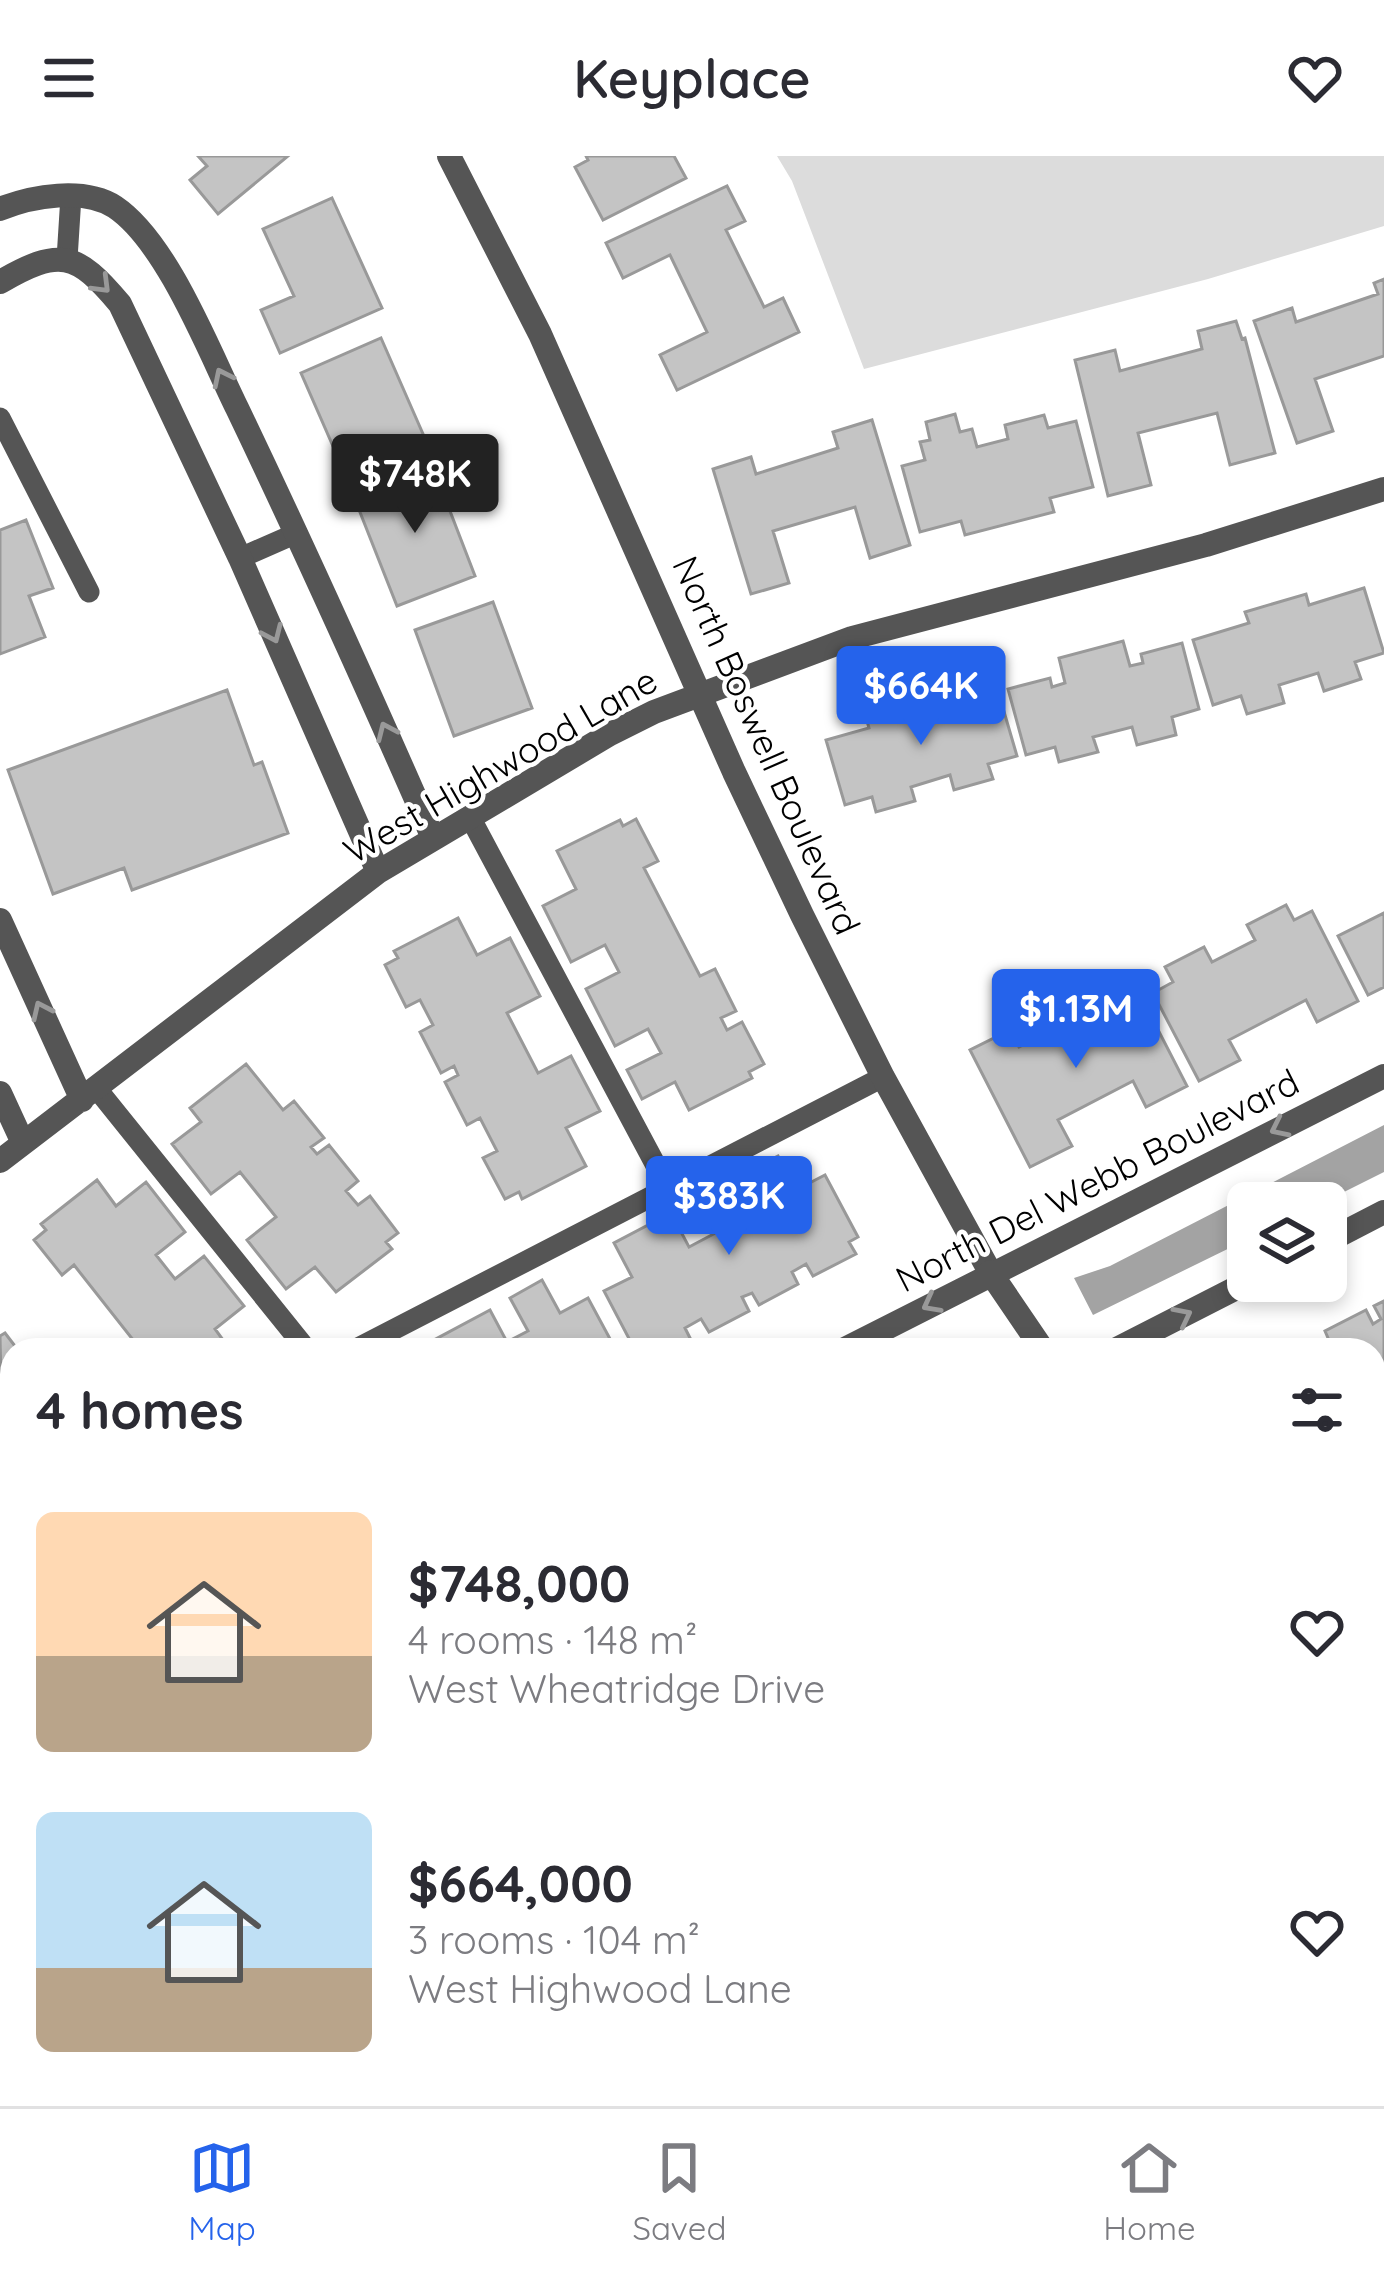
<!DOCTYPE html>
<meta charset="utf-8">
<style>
body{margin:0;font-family:Quicksand,sans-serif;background:#f2f2f3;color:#2b2b33;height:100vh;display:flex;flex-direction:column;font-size:45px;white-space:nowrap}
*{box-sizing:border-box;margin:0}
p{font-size:39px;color:#7c7c81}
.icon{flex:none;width:66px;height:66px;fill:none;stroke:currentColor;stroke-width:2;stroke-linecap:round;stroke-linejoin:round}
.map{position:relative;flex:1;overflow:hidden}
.drawer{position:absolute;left:0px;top:1182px;width:1386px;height:768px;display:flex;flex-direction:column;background:#fff;border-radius:36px 36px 0 0;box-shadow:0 6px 18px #0003}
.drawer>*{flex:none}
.fabs{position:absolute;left:1227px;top:1026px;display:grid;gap:24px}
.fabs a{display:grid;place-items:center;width:120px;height:120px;border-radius:18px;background:#fff;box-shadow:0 6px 18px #0003;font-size:60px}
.price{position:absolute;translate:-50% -102px;padding:0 27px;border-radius:12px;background:#2563eb;color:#fff;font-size:39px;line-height:78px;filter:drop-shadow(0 3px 6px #0008)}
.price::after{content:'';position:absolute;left:50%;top:72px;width:36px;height:27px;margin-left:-18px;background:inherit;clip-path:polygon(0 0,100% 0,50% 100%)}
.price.active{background:#222;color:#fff}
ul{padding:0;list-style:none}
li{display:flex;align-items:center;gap:36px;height:300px;padding:0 36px}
li span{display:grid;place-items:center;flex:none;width:336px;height:240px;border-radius:18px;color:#555}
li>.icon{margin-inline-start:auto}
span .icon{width:144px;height:144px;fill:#fffc;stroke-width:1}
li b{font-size:51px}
h2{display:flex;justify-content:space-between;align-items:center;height:144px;padding:0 36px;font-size:51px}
header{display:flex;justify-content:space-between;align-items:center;height:156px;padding:0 36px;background:#fff;font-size:54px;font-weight:600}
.tabs{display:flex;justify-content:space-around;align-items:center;height:168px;border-top:3px solid #e1e1e2;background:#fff;font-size:33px;color:#7c7c81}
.tabs a{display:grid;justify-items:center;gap:6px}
.tabs .active{color:#2563eb}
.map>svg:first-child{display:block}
.green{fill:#dcdcdc}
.water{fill:#a3a3a3}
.building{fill:#c4c4c4;stroke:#999;stroke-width:3}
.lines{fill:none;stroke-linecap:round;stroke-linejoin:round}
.service{stroke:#555;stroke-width:21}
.minor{stroke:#555;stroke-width:24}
.tertiary{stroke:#555;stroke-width:24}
.oneway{stroke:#999}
.labels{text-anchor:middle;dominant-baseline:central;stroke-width:9;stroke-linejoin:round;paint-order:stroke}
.street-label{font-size:36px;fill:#000;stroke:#fff}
</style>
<header><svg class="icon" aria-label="menu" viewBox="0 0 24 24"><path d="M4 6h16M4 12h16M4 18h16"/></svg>Keyplace<svg class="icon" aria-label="heart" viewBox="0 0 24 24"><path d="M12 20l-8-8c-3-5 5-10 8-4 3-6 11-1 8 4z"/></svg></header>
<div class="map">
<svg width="1384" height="1950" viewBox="0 0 1384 1950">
<rect width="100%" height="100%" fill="#fff"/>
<path class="green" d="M 777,0 L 1384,0 L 1384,70 L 1208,123 L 864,213 L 792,25 Z"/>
<path class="water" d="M 1384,969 L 1384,1016 L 1322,1047 L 1248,1047 L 1248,1083 L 1093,1159 L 1074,1122 L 1110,1110 Z"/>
<path class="building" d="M 198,0 L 288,0 L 218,58 L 190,24 L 207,10 Z
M 586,0 L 674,0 L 686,22 L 603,64 L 575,11 L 588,4 Z
M 727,30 L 745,65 L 726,74 L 764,151 L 783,142 L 799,176 L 677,234 L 660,199 L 707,176 L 670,99 L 623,122 L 606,87 Z
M 332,42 L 382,152 L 280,197 L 261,154 L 294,140 L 263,73 Z
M 1384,123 L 1384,200 L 1315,223 L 1333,275 L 1297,287 L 1254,165 L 1292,152 L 1296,166 L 1378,138 L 1374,127 Z
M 1236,165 L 1242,183 L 1245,182 L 1275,297 L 1230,309 L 1217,257 L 1138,277 L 1151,329 L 1108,340 L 1075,204 L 1115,194 L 1120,215 L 1202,193 L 1198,175 Z
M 381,182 L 423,278 L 343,313 L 301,217 Z
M 955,258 L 960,276 L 972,273 L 977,291 L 1008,283 L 1005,269 L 1044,259 L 1048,272 L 1076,265 L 1093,331 L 1050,342 L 1054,356 L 965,379 L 961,365 L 920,376 L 902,310 L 925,304 L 920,286 L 930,284 L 926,266 Z
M 872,264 L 910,389 L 870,402 L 855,351 L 773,375 L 789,427 L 751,438 L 713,313 L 751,301 L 756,318 L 838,292 L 833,276 Z
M 433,311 L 475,420 L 397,450 L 354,341 Z
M 26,364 L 53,432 L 29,440 L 45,481 L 0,498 L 0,374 Z
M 1364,432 L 1384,497 L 1355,506 L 1361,523 L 1324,535 L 1318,517 L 1279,529 L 1284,547 L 1247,558 L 1241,540 L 1213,549 L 1193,484 L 1249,467 L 1245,456 L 1306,438 L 1309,449 Z
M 493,446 L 532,552 L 454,580 L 415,474 Z
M 1123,485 L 1130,510 L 1143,507 L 1141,498 L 1182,487 L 1199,553 L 1172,561 L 1176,579 L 1137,589 L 1132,571 L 1093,581 L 1098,596 L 1059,606 L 1055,591 L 1026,599 L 1008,533 L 1050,522 L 1052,531 L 1065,527 L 1059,502 Z
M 951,533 L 955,547 L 998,535 L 1017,600 L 988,608 L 993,623 L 954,634 L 950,619 L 911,631 L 915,645 L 876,656 L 872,641 L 845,649 L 826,584 L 869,572 L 865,558 Z
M 227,534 L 254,609 L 262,606 L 288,677 L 132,734 L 124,712 L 53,738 L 8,614 Z
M 636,663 L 658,705 L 644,712 L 700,820 L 715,813 L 736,855 L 721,862 L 727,874 L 742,866 L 764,908 L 749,916 L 752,922 L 689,954 L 675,926 L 642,943 L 627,914 L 661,897 L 648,873 L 615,890 L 586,833 L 619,816 L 605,789 L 571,806 L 543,750 L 576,733 L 557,695 L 620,664 L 623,670 Z
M 1286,749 L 1294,764 L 1312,755 L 1358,845 L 1317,866 L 1306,844 L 1229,884 L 1240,904 L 1199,925 L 1153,837 L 1173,826 L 1165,811 L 1204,791 L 1212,806 L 1255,784 L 1247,769 Z
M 1384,757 L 1384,831 L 1368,839 L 1338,780 Z
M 458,762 L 477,799 L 510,782 L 540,840 L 507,857 L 538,917 L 571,900 L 600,955 L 566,972 L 586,1010 L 522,1043 L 519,1036 L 505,1043 L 483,1002 L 497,995 L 480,962 L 467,969 L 445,926 L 458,919 L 454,910 L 441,917 L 420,876 L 433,869 L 420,844 L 406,851 L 385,809 L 398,802 L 394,795 Z
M 1136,831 L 1187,930 L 1146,951 L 1133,925 L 1058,964 L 1072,990 L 1030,1011 L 970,894 L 1010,874 L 1019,891 Z
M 246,908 L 283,954 L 294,945 L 324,982 L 311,991 L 317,998 L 329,989 L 358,1025 L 346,1035 L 358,1049 L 370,1040 L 398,1077 L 386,1086 L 392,1093 L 336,1136 L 315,1111 L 286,1133 L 247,1084 L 276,1061 L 240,1016 L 211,1038 L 172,988 L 201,966 L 190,952 Z
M 778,1000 L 796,1034 L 825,1019 L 858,1081 L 849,1086 L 856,1098 L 813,1120 L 806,1108 L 792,1116 L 798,1128 L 759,1149 L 752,1137 L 742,1141 L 749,1155 L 709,1176 L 701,1163 L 685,1172 L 691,1184 L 673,1194 L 635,1194 L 604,1135 L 632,1121 L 614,1087 L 671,1057 L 689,1091 L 740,1064 L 722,1030 Z
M 97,1024 L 116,1050 L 146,1026 L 185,1076 L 156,1099 L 175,1123 L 204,1100 L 244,1150 L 215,1173 L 226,1188 L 219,1194 L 141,1194 L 74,1109 L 62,1119 L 34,1084 L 46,1074 L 41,1068 Z
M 542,1124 L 560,1157 L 588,1142 L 616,1194 L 439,1194 L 434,1184 L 490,1154 L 507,1186 L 528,1175 L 510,1142 Z
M 1384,1145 L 1384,1283 L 1374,1288 L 1374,1194 L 1320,1194 L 1331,1189 L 1325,1175 L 1366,1154 L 1373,1168 L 1381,1163 L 1374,1150 Z
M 5,1177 L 18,1194 L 12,1194 L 12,1314 L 3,1321 L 0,1180 Z
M 1384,1332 L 1384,1470 L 1381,1472 L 1374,1458 L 1374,1337 Z
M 12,1453 L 12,1552 L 10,1553 L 0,1540 L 0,1460 Z
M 1374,1754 L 1384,1764 L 1384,1910 L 1374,1900 Z
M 12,1881 L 12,1938 L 110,1938 L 89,1950 L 0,1950 L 0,1923 L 6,1914 L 0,1912 L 0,1887 Z
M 257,1938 L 429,1938 L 420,1950 L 261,1950 L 255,1940 Z
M 797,1938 L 953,1938 L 937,1950 L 781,1950 Z
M 1107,1938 L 1236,1938 L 1223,1950 L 1095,1950 Z"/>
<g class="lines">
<path class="service" d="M 67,103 L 71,40
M 0,262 L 89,436
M 240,402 L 297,377
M 470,661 L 668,1032
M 97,933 L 307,1194
M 354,1194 L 883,921
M 1374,1316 L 1384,1311
M 0,1377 L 12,1371
M 1331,1938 L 1342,1950
M 177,1950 L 198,1938
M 681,1950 L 698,1938
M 1291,1950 L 1303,1938"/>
<path class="minor" d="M 449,0 L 540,178 L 734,616 L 802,759 L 883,921 L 990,1116
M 0,53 C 32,40 84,31 115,51 C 167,86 209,195 237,252 C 305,394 370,538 433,682
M 0,126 C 59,92 76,95 120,148 L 240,402 L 378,716
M 0,764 L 82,944
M 0,937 L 23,987
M 0,1005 L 378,716 L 610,578 L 654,556 L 852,482 L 1206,389 L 1384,333
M 541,1938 L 551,1950"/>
<path class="tertiary" d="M 1326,1086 L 1384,1056
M 990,1116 L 1043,1194
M 843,1194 L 1384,920
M 1115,1194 L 1250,1125
M 1374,1613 L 1384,1625
M 0,1655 L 12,1648
M 0,1795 L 12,1788"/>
</g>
<defs><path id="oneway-chevron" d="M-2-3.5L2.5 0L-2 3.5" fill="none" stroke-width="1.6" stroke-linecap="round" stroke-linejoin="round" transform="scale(3)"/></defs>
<g class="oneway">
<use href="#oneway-chevron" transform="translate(102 129) rotate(45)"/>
<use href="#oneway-chevron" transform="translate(222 221) rotate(-116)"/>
<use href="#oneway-chevron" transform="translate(273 478) rotate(66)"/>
<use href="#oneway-chevron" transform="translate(386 575) rotate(-114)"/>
<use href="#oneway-chevron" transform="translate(41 854) rotate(-115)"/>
<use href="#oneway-chevron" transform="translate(1279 972) rotate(154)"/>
<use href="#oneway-chevron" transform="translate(931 1148) rotate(152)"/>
<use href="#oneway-chevron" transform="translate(1183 1160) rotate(-27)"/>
</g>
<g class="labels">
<g class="street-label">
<text transform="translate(767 589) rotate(66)">North Boswell Boulevard</text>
<text transform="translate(500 609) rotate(-30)">West Highwood Lane</text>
<text transform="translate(1097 1024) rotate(-27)">North Del Webb Boulevard</text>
</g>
</g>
</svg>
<div class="fabs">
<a><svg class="icon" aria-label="layers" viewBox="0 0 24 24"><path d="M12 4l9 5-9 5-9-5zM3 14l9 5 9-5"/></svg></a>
</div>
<b class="price active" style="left:415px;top:380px">$748K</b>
<b class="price" style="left:921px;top:592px">$664K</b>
<b class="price" style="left:1076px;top:915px">$1.13M</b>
<b class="price" style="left:729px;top:1102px">$383K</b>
<section class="drawer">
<h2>4 homes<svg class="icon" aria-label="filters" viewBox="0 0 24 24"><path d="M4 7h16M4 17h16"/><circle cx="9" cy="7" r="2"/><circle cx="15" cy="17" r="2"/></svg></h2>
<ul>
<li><span style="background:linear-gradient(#ffd9b3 60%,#b9a48a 0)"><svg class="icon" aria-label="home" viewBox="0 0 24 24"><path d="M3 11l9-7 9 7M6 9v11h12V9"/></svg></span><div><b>$748,000</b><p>4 rooms · 148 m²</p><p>West Wheatridge Drive</p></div><svg class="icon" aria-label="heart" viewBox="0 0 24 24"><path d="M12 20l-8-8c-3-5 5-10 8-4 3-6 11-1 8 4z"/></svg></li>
<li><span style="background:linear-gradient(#bfe0f5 65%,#b9a48a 0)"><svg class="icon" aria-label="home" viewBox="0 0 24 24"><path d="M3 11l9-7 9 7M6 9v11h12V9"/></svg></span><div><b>$664,000</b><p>3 rooms · 104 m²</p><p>West Highwood Lane</p></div><svg class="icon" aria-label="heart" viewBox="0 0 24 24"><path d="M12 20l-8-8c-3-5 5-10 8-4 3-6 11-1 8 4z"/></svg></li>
</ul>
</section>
</div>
<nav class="tabs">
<a class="active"><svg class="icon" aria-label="map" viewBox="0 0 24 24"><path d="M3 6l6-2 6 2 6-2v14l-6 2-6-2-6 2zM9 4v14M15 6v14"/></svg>Map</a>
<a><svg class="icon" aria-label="saved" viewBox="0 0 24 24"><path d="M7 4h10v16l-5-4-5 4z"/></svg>Saved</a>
<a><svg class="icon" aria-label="home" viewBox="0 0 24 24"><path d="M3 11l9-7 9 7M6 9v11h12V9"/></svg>Home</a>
</nav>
